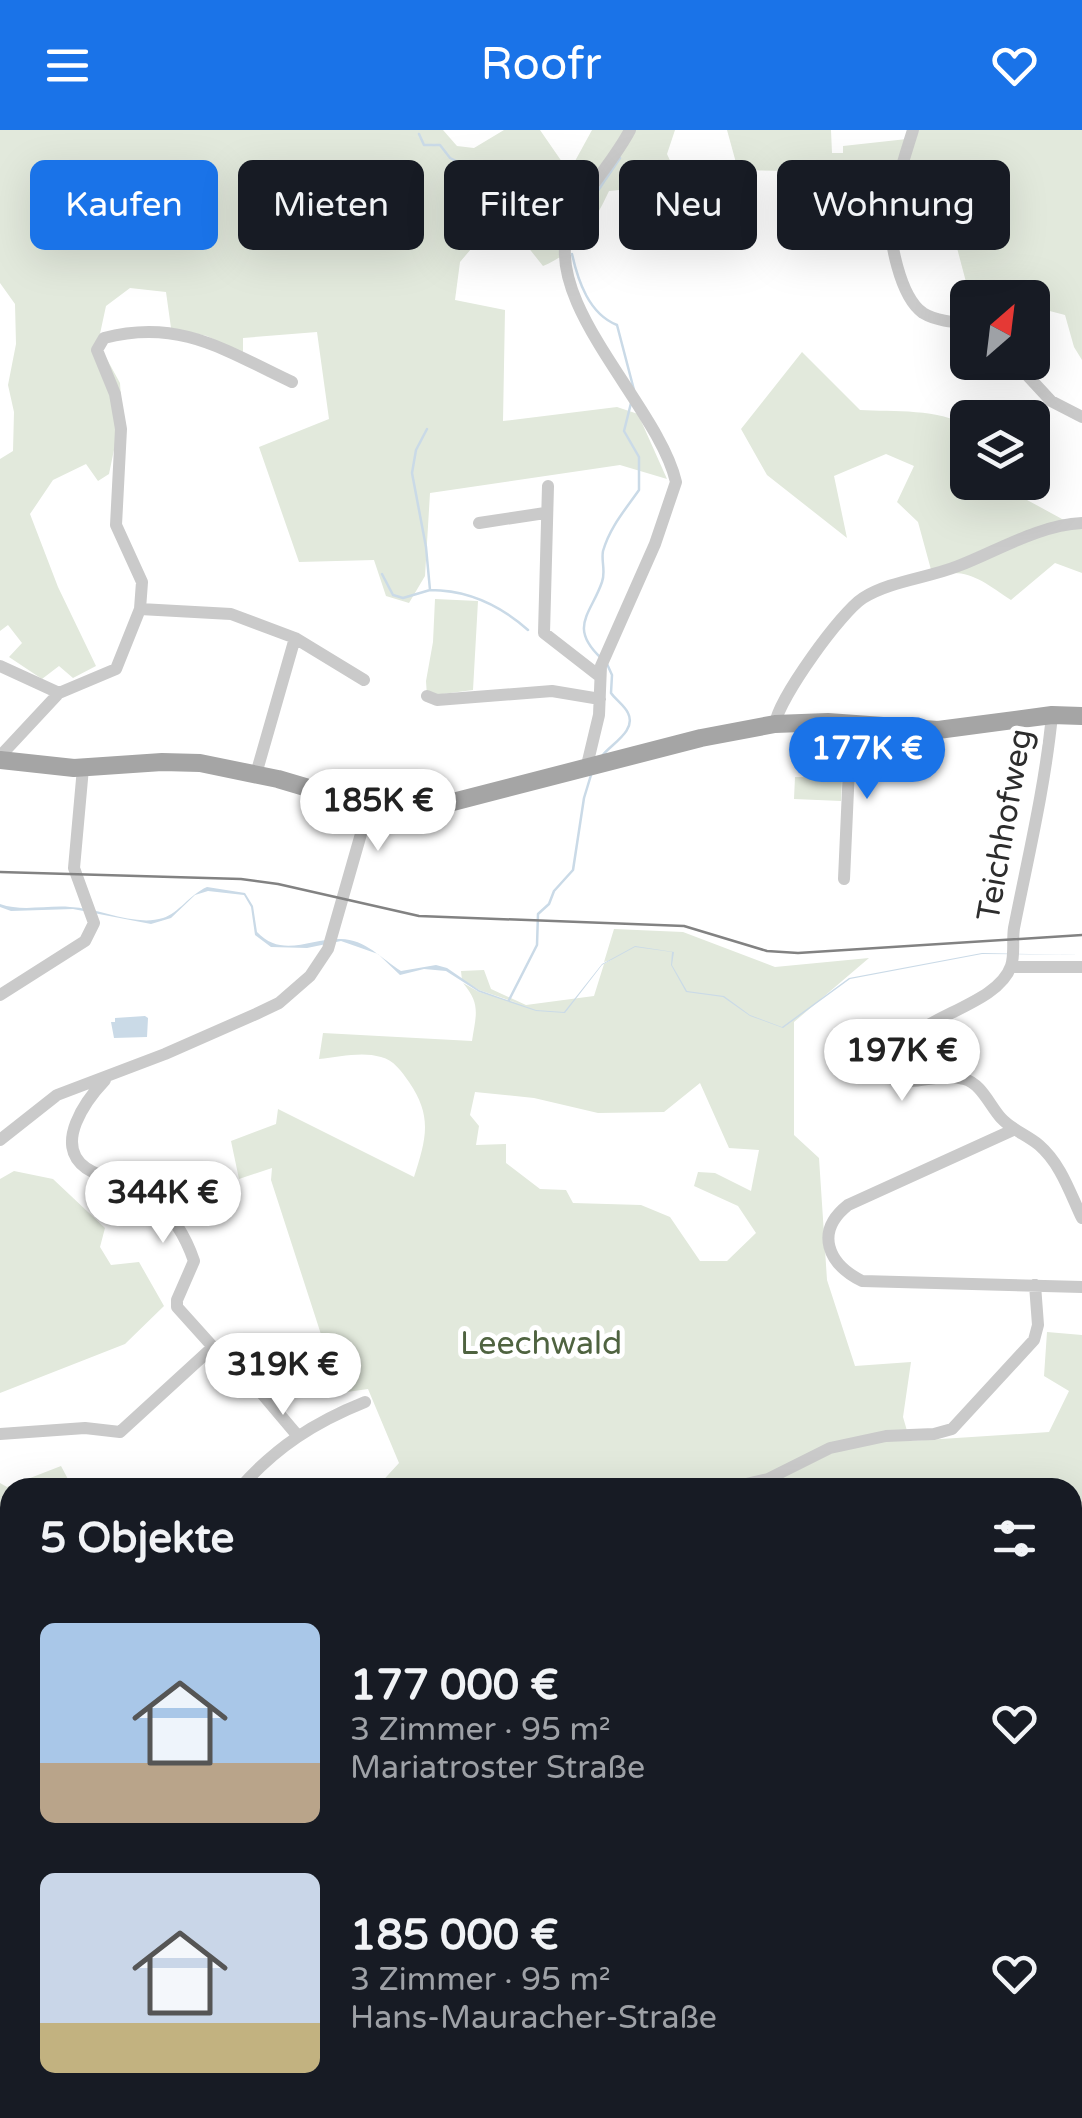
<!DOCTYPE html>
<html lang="de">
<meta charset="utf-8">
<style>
body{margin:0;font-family:"Varela Round",sans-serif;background:#20242c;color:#f1f3f6;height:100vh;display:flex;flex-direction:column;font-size:38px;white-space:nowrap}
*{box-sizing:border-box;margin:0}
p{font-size:32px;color:#9ea1a6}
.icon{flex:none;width:55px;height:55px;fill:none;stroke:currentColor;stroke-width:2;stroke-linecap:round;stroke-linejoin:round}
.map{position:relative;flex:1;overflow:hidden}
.details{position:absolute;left:0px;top:1348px;width:1082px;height:642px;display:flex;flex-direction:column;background:#171b24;border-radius:30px 30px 0 0;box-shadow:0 10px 40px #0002}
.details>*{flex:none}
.guide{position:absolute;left:30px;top:30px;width:1022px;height:90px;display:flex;gap:20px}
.needle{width:65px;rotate:28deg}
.tools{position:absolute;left:950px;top:150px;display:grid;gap:20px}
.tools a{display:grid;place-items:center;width:100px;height:100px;border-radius:15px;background:#171b24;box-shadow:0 10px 40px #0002;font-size:50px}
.price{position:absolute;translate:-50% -85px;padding:0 22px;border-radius:35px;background:#fff;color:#222;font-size:32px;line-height:65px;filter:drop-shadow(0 2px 5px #0008)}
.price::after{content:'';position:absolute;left:50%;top:60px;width:30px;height:22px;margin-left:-15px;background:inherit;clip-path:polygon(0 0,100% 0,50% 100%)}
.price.on{background:#1a73e8;color:#fff}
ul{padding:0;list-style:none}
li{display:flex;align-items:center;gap:30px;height:250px;padding:0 40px}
li span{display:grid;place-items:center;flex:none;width:280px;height:200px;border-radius:15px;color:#555}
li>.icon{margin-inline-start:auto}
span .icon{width:120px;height:120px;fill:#fffc;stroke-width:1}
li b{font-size:42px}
h2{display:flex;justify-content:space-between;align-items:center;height:120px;padding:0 40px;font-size:42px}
.pill{padding:0 35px;border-radius:15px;background:#171b24;box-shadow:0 10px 40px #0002;font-size:35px;line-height:90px}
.pill.on{background:#1a73e8;color:#fff}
header{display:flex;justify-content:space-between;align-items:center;height:130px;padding:0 40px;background:#1a73e8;color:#fff;font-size:45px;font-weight:600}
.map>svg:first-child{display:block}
.green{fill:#e2e9dc;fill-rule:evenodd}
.water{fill:#cadae7}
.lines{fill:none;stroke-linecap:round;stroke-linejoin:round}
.stream{stroke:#cadae7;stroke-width:2.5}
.minor{stroke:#cacaca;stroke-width:12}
.major{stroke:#a5a5a5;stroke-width:18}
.tram{stroke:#828282;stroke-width:2.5}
.labels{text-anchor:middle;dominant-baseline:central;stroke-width:10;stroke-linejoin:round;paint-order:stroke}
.street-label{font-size:32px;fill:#2d2d2d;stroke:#fff}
.park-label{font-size:32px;fill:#4f6340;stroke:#fff}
</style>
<header><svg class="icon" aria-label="menu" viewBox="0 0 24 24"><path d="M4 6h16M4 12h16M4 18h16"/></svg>Roofr<svg class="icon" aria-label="heart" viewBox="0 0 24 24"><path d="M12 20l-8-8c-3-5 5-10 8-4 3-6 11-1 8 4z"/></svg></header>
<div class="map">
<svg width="1082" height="1988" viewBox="0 0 1082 1988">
<rect width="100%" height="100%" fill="#fff"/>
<path class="green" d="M 0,0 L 443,0 L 457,16 L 474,18 L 504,0 L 540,0 L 569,42 L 592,0 L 675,0 L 667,24 L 673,37 L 684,41 L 680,54 L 609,61 C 594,93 577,122 543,136 L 504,87 L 484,93 L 482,106 L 460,132 L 455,170 L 505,180 L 503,291 L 617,277 L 638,284 L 667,349 L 620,335 L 430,363 L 425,446 L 409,473 L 386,466 L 374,430 L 299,432 L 259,317 L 329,289 L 317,202 L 243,208 L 243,224 L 207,206 L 171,198 L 166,162 L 130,158 L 106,176 L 98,213 L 120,253 L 122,281 L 109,344 L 98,351 L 86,334 L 53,350 L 30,384 L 58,457 L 96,536 L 73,548 L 59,536 L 42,549 L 9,527 L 22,513 L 8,495 L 0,501 L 0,329 L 13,321 L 14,282 L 8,255 L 16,214 L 15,174 L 0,153 Z
M 727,0 L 831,0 L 832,23 L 843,23 L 843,16 L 916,8 L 919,0 L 1082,0 L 1082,230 L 1074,217 L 1065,185 L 1042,179 L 1033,184 L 1032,168 L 970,167 L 948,84 L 883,97 L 878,68 L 804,88 L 790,41 L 738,40 Z
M 802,222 L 860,280 C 893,282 940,278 968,297 L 968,352 L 996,353 L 1062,389 L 1082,395 L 1082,443 L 1055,433 L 1011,470 C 984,452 965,435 933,447 L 918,392 L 897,372 L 914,336 L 886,324 L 834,346 L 847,408 L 767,345 L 741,299 Z
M 435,469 L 478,471 L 473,560 L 427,566 L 426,551 L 433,512 Z
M 795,647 L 842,648 L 841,671 L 794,669 Z
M 614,799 L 683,802 L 775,837 L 869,828 L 794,892 L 794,1005 L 819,1028 L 827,1150 L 855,1236 L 911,1232 L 903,1287 L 910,1311 L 1049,1302 L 1069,1261 L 1044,1246 L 1047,1202 L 1082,1205 L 1082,1988 L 1010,1988 L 1009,1980 L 1072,1980 L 1072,1358 L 377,1357 L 399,1333 L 368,1259 L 340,1263 L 271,1050 L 272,1038 L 239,1049 L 231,1011 L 276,994 L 278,979 L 414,1047 C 426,1009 433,987 409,952 C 402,942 394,930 381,927 C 362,921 339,927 319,929 L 323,903 L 472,911 C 476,885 481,874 463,853 L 479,862 L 520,874 L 479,860 L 462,850 L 461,841 L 484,840 L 491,859 L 526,875 L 594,866 L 604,834 L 611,830 L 604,832 ZM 700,953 L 729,1018 L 759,1020 L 751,1061 L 715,1043 L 698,1042 L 694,1056 L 738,1076 L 756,1103 L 727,1131 L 700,1131 L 670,1087 L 641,1075 L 573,1073 L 566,1060 L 540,1059 L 506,1033 L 506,1014 L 476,1015 L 479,996 L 470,985 L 475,962 L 534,968 L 598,983 L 664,982 Z
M 14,1041 L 53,1049 L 105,1098 L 100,1117 L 111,1135 L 139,1132 L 164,1176 L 125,1214 L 0,1263 L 0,1049 Z
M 61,1336 L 69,1351 L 55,1357 L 10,1358 L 10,1376 L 0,1379 L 0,1353 L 7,1357 Z
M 10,1513 L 10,1802 L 0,1802 L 0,1516 Z
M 10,1812 L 10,1980 L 100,1980 L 99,1988 L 0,1988 L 0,1891 Z
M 219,1980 L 378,1980 L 367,1988 L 224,1988 Z
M 507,1980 L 761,1980 L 770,1988 L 512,1988 Z"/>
<path class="water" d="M 207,757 L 245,763 L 253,776 L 257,802 C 281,828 310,809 339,809 C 364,808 382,829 401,841 L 436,835 L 447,838 L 479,860 L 536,880 L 564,882 L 602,834 L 635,816 L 674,822 L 672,835 L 687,861 L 724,866 L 750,885 L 782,897 L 849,848 L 982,823 L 1082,825 L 982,824 L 850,849 L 783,898 L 750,886 L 723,867 L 686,862 L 671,835 L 672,822 L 635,817 L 602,835 L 565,883 L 536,881 L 479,862 L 446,841 L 424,839 L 400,845 L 378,824 L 341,811 L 307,818 L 271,817 L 255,805 L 251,777 L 244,765 L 208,761 L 195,765 L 171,788 L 151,794 L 73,779 L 11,781 L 0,777 L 0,774 C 22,782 47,775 70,777 C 100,778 135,797 163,788 C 179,783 189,765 207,757 Z
M 145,886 L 148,888 L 147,907 L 114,908 L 111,892 L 115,892 L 115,888 Z"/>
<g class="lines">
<path class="stream" d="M 419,4 L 424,15 L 440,15 L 450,28 L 468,37 L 487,39 L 502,31 L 516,40 L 533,39 L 543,53 L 562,69
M 573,111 L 578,90 L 620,28
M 572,124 C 578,151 589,184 617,195 L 634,260
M 427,299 L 416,320 L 412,343 L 426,417 L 430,460 C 468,460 501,476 528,500
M 382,444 L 393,465 L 403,468 L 430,460
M 601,528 C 568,497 591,484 602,452 C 606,441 601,432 603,421 C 610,397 625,380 639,360 L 639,327 L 624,301 L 631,273
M 602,626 C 611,614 637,601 628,583 C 625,576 616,570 611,563 L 612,545 L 607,534
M 509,870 L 537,815 L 538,784 L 549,774 L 554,761 L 573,740 L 584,668 L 591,645"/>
<path class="minor" d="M 913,0 C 905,26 895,55 891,82 C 888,108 900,167 923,183 C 936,191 953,192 968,193
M 1015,232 L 1051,271 L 1082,287
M 548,356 L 544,503 L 598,545
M 479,393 L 545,383
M 140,479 L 142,452 L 116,395 L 121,299 L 115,264 L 97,220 L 104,208 C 180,188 226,221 292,252
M 0,536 L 59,563
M 427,566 L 437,570 L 552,561 L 600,569
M 1052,585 C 1045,657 1028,727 1014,798 C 1012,810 1015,825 1011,836 C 996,880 900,888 890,935 L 894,950 C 917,955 942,942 964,949 C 981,953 990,976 1001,988 C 1012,1000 1027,1005 1039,1015 C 1061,1034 1070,1063 1082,1088
M 775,594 C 779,568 841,482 863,468 C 890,451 928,448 958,436 C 997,421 1039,395 1082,393
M 2,630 L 4,622 L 59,563 L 116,539 L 140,479 L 231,484 L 295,508 L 364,550
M 589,636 L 588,631 L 599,585 L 601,536 L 655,414 L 676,352 C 659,277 541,173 569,97 C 582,63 613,33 630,0
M 256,644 L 295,508
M 844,749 L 851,593
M 1011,837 L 1082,837
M 0,865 L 85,811 L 94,793 L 74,738 L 83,638
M 105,950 C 86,970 53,1015 86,1038 C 105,1051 131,1052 151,1067 C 171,1082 186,1107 194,1131 L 177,1170 L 177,1177 L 213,1217 L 253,1253 L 297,1305
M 1013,1000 L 848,1075 C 814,1102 828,1134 862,1151 L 1082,1157
M 0,1010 L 57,965 L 165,924 L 256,884 L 279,873 L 310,846 L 328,819 L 369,676
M 0,1304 L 85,1298 L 120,1302 L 213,1217
M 240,1358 C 276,1317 315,1292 365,1272
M 729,1358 L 768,1349 L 830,1318 L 886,1306 L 934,1304 L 952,1299 L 1034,1210 L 1038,1195 L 1035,1155
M 0,1510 L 10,1508
M 1072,1779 L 1082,1787
M 1072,1828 L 1077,1837 L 1072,1853
M 224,1980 L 232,1988
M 875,1980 L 881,1988
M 922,1988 L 925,1980"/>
<path class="major" d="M 0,630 L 74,638 L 162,632 L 200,633 L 278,649 L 369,676 L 401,680 L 449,673 L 701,608 L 775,594 L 828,592 L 938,600 L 1052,585 L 1082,586"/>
<path class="tram" d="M 0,742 L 241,749 L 278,754 L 419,786 L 684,796 L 767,821 L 798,823 L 1082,805"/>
</g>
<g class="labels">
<g class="street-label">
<text transform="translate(1005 695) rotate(-80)">Teichhofweg</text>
</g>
<g class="park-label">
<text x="541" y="1214">Leechwald</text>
</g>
</g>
</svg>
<div class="tools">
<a><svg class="needle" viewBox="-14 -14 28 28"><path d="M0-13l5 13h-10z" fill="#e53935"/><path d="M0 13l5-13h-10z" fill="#9ea1a6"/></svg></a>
<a><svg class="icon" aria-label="layers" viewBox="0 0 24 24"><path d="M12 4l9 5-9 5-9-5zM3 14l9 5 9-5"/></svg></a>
</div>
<b class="price on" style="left:867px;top:672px">177K €</b>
<b class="price" style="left:378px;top:724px">185K €</b>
<b class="price" style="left:902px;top:974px">197K €</b>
<b class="price" style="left:163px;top:1116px">344K €</b>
<b class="price" style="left:283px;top:1288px">319K €</b>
<div class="guide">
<a class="pill on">Kaufen</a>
<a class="pill">Mieten</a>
<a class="pill">Filter</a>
<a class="pill">Neu</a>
<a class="pill">Wohnung</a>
</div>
<section class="details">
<h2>5 Objekte<svg class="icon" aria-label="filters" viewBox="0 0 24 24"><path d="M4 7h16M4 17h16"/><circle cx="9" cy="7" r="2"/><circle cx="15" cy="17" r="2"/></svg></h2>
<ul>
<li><span style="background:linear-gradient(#a9c7e8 70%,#b9a48a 0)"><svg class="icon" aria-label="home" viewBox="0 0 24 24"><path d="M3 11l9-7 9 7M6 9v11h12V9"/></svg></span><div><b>177 000 €</b><p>3 Zimmer · 95 m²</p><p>Mariatroster Straße</p></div><svg class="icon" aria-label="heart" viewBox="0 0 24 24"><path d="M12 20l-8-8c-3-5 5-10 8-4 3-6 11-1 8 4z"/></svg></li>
<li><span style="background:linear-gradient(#c9d6e8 75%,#c2b280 0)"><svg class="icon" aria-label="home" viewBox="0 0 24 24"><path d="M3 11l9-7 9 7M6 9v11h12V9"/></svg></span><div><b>185 000 €</b><p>3 Zimmer · 95 m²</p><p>Hans-Mauracher-Straße</p></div><svg class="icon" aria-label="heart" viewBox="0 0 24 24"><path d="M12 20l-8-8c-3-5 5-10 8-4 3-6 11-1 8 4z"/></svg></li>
</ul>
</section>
</div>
